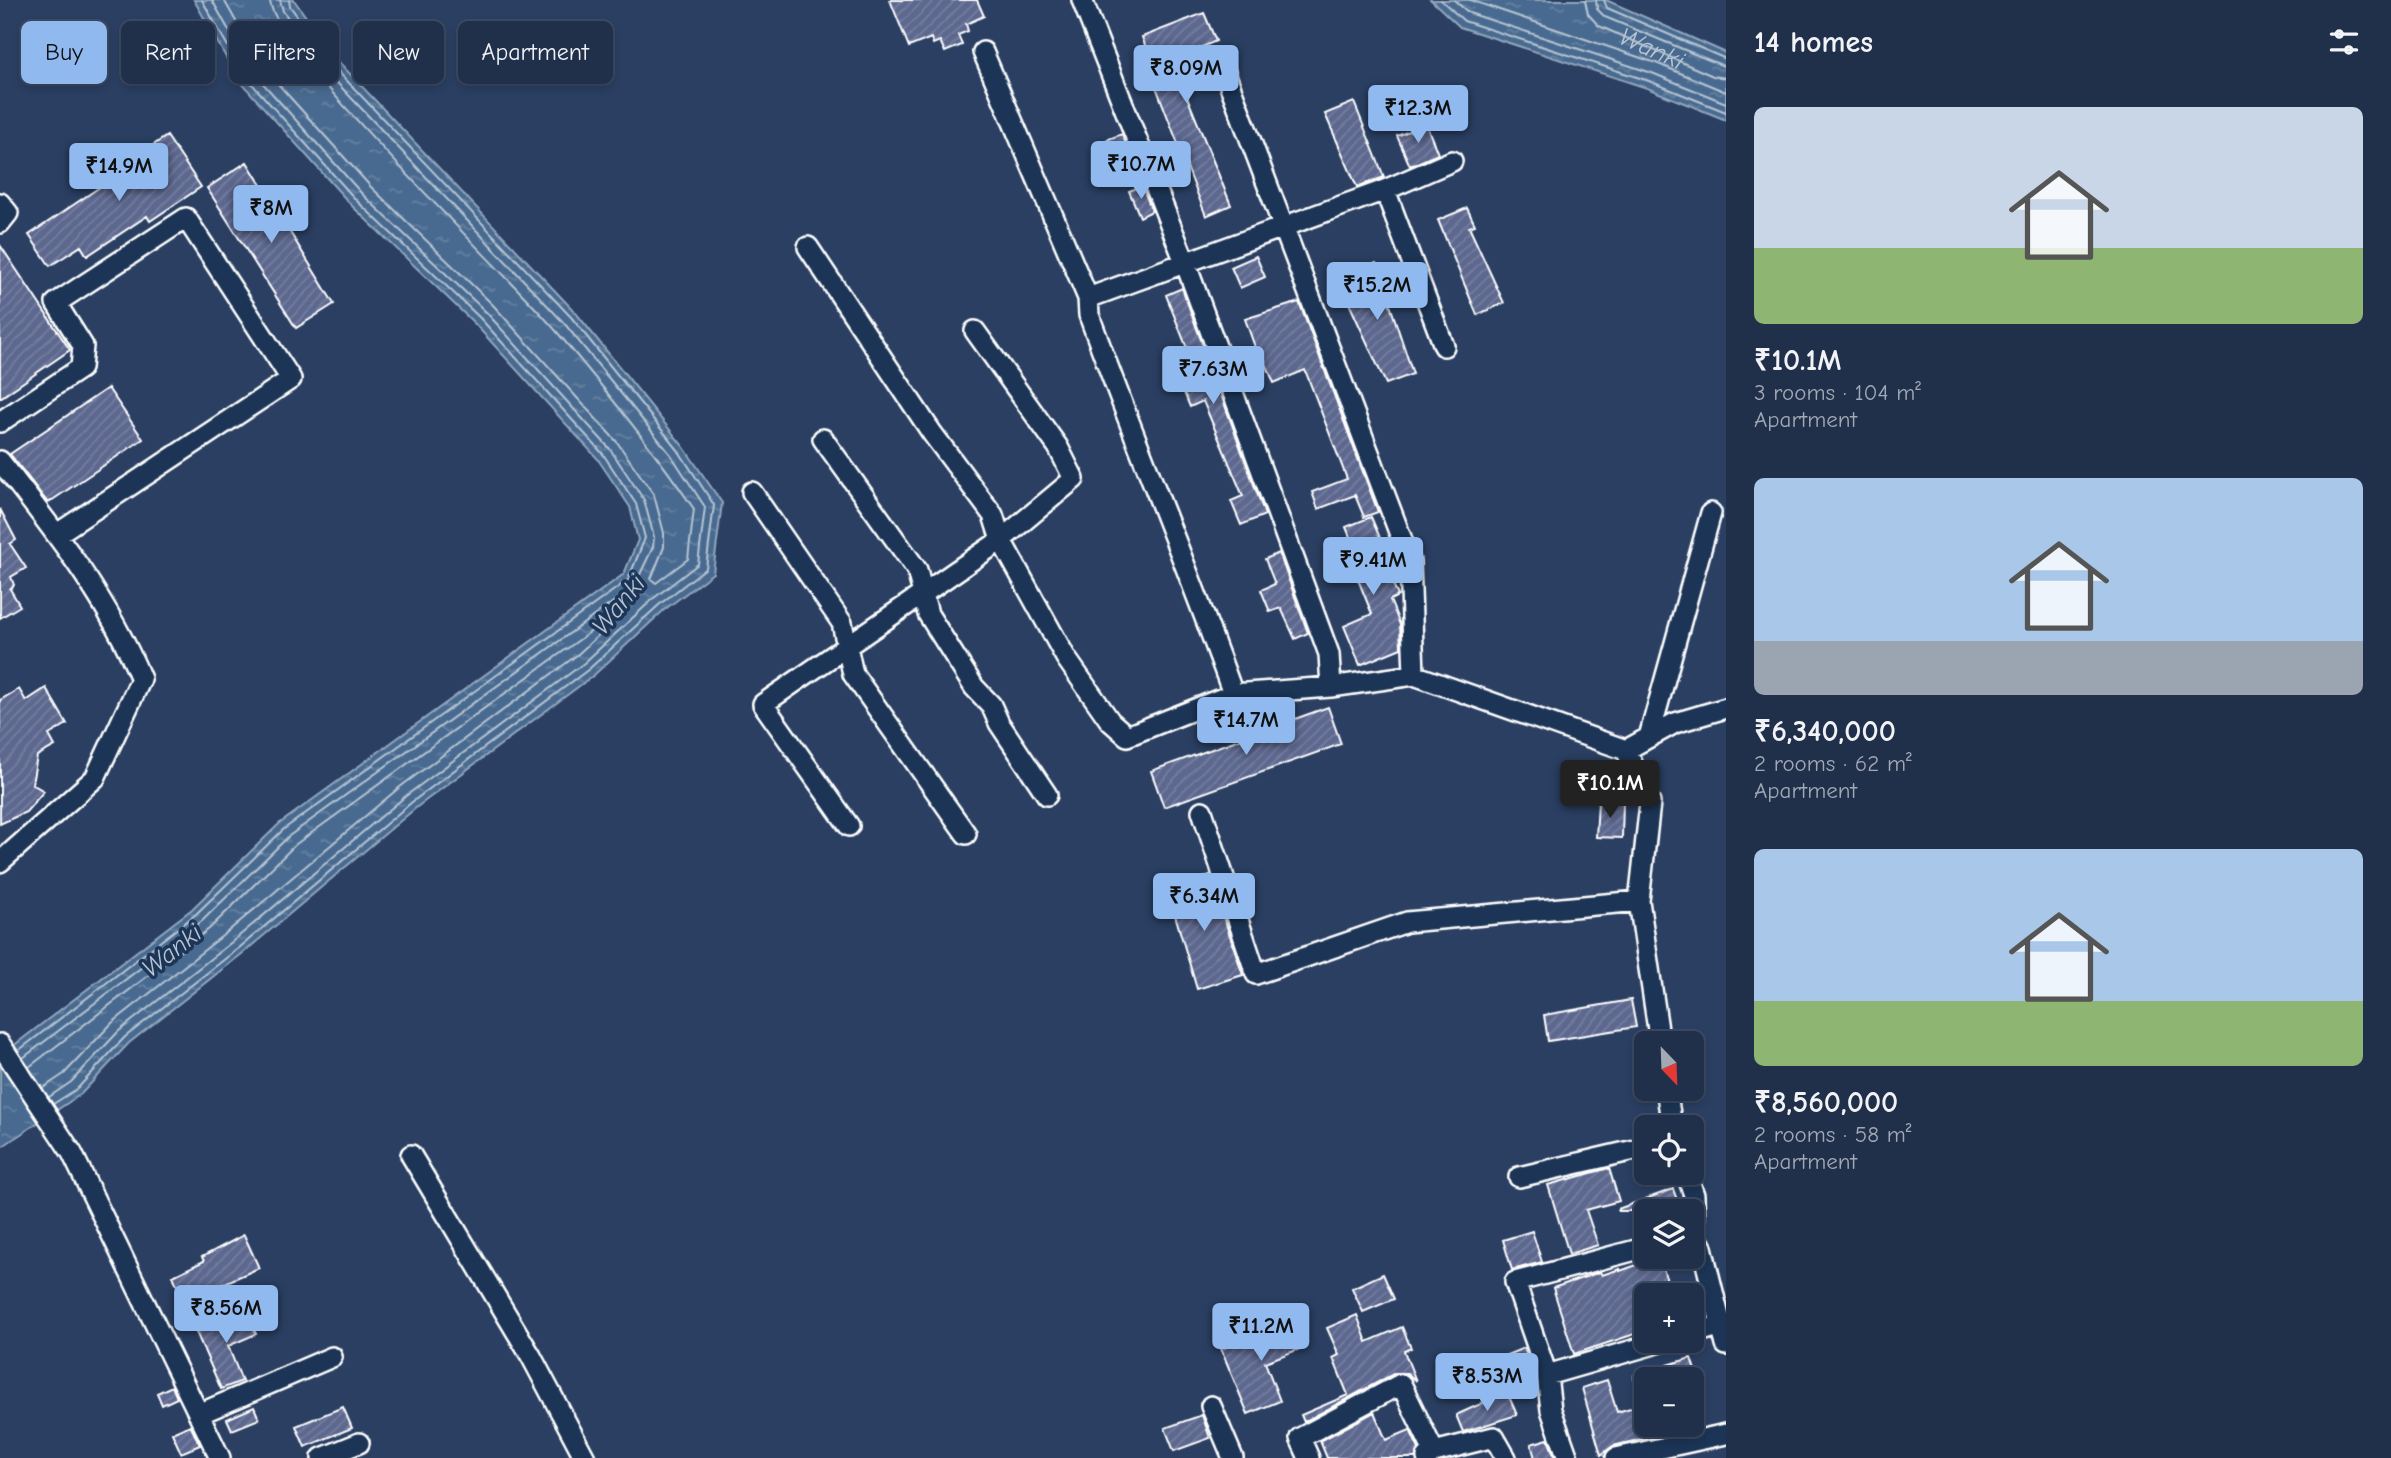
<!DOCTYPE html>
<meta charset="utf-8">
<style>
body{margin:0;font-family:"Comic Neue",sans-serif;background:#2d3b54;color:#f1f3f6;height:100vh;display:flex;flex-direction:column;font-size:26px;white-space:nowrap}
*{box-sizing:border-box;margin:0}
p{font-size:23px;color:#a2a9b5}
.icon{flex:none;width:38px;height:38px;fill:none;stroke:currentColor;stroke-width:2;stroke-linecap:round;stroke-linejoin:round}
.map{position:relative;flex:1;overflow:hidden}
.details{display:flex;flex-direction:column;background:#202f4a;width:665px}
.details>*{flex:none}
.top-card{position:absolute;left:21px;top:21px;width:665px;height:63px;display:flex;gap:14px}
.needle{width:46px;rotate:157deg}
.fabs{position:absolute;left:1634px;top:1031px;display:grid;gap:14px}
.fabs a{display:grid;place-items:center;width:70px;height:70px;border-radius:10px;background:#202f4a;box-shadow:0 4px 10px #0003,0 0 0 2px #3d4a62;font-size:35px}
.price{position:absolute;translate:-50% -60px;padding:0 16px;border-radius:7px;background:#90b9f0;color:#111;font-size:23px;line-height:46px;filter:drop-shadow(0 2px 4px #0008)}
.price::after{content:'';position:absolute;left:50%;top:42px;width:21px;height:16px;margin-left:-10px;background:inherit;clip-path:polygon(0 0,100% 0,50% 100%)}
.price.current{background:#222;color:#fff}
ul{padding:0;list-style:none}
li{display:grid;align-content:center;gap:14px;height:371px;padding:0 28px}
li span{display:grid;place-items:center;height:217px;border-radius:10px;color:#555}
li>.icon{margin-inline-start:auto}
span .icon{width:126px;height:126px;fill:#fffc;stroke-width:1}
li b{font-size:30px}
h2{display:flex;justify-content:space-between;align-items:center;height:84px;padding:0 28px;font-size:30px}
.tag{padding:0 24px;border-radius:10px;background:#202f4a;box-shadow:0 4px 10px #0003,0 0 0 2px #3d4a62;font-size:24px;line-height:63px}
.tag.current{background:#90b9f0;color:#111}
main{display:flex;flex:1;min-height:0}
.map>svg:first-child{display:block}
.water{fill:url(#water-ripples);stroke:#92a6bc;stroke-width:2}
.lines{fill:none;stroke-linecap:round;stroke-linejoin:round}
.shore{stroke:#b6c4d3;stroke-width:2}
.building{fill:url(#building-hatch);stroke:#fff;stroke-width:2}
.minor-casing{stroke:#fff;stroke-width:24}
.minor{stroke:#1d3557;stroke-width:19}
.labels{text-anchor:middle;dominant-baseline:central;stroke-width:7;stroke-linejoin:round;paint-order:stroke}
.water-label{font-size:26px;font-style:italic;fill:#b6c4d3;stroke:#1d3557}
</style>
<main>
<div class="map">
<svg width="1726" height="1458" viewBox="0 0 1726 1458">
<defs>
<pattern id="water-ripples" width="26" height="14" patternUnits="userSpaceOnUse" patternTransform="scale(1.75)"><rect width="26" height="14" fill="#496b90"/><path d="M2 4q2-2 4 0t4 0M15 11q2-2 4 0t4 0" fill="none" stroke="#6481a1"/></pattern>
<pattern id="building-hatch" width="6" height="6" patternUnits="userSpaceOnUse" patternTransform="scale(1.75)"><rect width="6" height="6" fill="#5d678f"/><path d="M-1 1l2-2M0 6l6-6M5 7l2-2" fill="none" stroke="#757ea0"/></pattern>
</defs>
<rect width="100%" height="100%" fill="#2a3f62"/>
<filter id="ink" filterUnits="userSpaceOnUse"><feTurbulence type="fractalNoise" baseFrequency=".0143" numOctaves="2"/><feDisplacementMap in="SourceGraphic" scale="14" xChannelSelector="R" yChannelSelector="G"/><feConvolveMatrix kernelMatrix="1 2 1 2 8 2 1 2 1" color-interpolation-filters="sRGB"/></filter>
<g filter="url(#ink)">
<path class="water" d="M 194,0 L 294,0 L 336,59 L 576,313 L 683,446 L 722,503 L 713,573 L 664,610 L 594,675 L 417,807 L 243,953 L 129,1043 L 81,1094 L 0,1148 L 0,1056 L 192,909 L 279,824 L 624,574 L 638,540 L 630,507 L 597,458 L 474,323 L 352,206 L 238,79 Z
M 1431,0 L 1606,0 L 1726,53 L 1726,120 L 1647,88 L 1460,27 Z"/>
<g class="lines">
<g class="shore">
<path d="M 224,0 L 260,64 L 371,187 L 493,305 L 617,442 L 654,495 L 664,533 L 664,547 L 651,579 L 656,583 L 688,559 L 694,509 C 652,447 605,389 557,332 C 512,278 271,48 270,0"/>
<path d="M 1441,0 L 1464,21 L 1649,81 L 1726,112"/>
<path d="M 1454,0 L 1469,13 L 1652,73 L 1726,103"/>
<path d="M 1470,0 L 1656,63 L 1726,92"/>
<path id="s1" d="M 1585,0 L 1588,14 L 1599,26 L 1713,76 L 1726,78"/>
<path d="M 1596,0 L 1597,9 L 1605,17 L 1726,67"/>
<path d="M 1604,0 L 1607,8 L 1726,59"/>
<path d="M 18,1051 L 196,914 L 284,829 L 628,580 L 645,538 L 636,504 L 603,454 L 480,318 L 357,201 L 244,75 L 202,0"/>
<path d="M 23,1058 L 202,921 L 289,836 L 634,587 L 653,547 L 654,537 L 644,500 L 610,449 L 486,312 L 363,195 L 251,70 L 212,0"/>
<path d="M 29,1067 L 209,929 L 296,844 L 597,627 L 602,627 L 602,632 L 577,655 L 400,787 L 226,933 L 112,1023 L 64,1074 L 43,1088"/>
<path d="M 49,1097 L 71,1082 L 119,1031 L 233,941 L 407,795 L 584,663 L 654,598 L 698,564 L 705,507 L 671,455 L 564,323 L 325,70 L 283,11 L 280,0"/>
<path d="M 53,1104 L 77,1089 L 125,1037 L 239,948 L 412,802 L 589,669 L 660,604 L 706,568 L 714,505 L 678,450 L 571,317 L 331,64 L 290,6 L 289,0"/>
</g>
</g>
<path class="building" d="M 890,0 L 977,0 L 984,16 L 966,24 L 968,31 L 958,35 L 962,45 L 945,52 L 940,41 L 933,44 L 931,38 L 909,47 Z
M 1204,13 L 1216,41 L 1172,60 L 1231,205 L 1206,216 L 1151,74 L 1155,72 L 1142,37 Z
M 1354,102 L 1384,177 L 1357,187 L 1325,114 Z
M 1426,124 L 1438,154 L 1410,166 L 1397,136 Z
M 1122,134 L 1130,156 L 1115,163 L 1106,140 Z
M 167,136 L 201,187 L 150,221 L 147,216 L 87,256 L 81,246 L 50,266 L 29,235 L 119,174 L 116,170 Z
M 247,162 L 334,304 L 296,328 L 207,188 Z
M 1142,186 L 1152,211 L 1140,217 L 1129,191 Z
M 1467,208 L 1475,225 L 1469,227 L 1504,303 L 1477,315 L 1438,220 Z
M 0,245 L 70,350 L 0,398 Z
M 1256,256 L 1265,277 L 1240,288 L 1231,267 Z
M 1376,263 L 1413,374 L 1386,384 L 1338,279 Z
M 1182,288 L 1265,515 L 1241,525 L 1231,501 L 1243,496 L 1203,401 L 1190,407 L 1174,369 L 1192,361 L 1166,295 Z
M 1299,302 L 1378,512 L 1364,517 L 1355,495 L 1318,509 L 1312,492 L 1347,479 L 1305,370 L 1274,383 L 1264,359 L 1260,361 L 1245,319 Z
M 108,388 L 143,439 L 48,503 L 10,454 Z
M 0,509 L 16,540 L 10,544 L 26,568 L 11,577 L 14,585 L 10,589 L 20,606 L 0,618 Z
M 1371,517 L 1386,552 L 1381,554 L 1398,596 L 1390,600 L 1400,625 L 1401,648 L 1360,665 L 1344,626 L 1372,614 L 1355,572 L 1363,569 L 1346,527 Z
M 1279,553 L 1308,633 L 1295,639 L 1281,608 L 1270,612 L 1261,590 L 1275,584 L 1265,559 Z
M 46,688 L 67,724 L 49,735 L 55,746 L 37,756 L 32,784 L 44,791 L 26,812 L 0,824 L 0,700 L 19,689 L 26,701 Z
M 1328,707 L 1341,744 L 1164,807 L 1151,771 Z
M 1598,801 L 1623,802 L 1622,838 L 1596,837 Z
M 1210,876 L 1243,975 L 1197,989 L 1167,888 Z
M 1631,1000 L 1636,1027 L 1548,1041 L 1544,1015 Z
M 1609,1168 L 1619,1201 L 1586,1210 L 1598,1245 L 1569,1254 L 1548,1185 Z
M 1673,1189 L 1681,1211 L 1618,1211 L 1618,1209 Z
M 1532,1231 L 1542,1262 L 1512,1270 L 1503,1240 Z
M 244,1235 L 259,1268 L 184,1301 L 173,1276 L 204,1261 L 202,1257 Z
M 1659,1257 L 1672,1295 L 1647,1295 L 1647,1330 L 1574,1354 L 1553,1288 L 1600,1272 L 1602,1275 L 1620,1269 L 1620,1271 Z
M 1383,1274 L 1394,1299 L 1363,1312 L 1352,1288 Z
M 1699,1288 L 1707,1317 L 1692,1321 L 1692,1290 Z
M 244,1306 L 256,1334 L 228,1346 L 242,1381 L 221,1389 L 196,1332 L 223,1321 L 221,1316 Z
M 1357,1315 L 1367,1342 L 1402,1327 L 1411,1348 L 1404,1351 L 1416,1381 L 1407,1373 L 1395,1373 L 1304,1422 L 1301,1415 L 1348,1395 L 1333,1358 L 1339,1355 L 1327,1328 Z
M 1294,1319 L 1305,1347 L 1265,1362 L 1280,1401 L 1248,1414 L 1221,1349 Z
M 1524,1348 L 1532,1368 L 1507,1378 L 1499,1358 Z
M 1691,1358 L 1698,1379 L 1634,1379 L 1634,1375 Z
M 1607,1380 L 1617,1412 L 1647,1403 L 1647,1424 L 1697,1426 L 1613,1446 L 1601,1455 L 1582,1388 Z
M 172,1386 L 177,1398 L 162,1405 L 157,1393 Z
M 1507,1392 L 1517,1415 L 1463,1432 L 1456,1415 Z
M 254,1407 L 259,1419 L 232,1430 L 227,1419 Z
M 343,1407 L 352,1428 L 305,1447 L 296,1426 Z
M 1374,1412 L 1386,1440 L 1410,1430 L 1419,1449 L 1415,1458 L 1327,1458 L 1320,1441 Z
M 1202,1415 L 1210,1438 L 1174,1451 L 1165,1428 Z
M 190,1425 L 200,1445 L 181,1453 L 172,1433 Z
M 1548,1439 L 1555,1458 L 1535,1458 L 1531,1444 Z"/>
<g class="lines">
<g class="minor-casing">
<path id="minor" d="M 1082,0 L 1185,262 L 1329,654 L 1331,687
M 983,52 L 1088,298 L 1089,315 C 1135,442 1188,567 1233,694
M 1224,70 L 1410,561 L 1414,675
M 1385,190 L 1444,346
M 0,203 L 8,213 L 0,223
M 808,247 L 932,433 L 993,515 L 1001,540 L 1066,658 L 1110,721 L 1127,736 L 1233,694 L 1331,687 L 1414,675 L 1626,750
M 1088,298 L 1385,190 L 1452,161
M 0,422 L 81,368 L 83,346 L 56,303 L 186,218 L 291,379 L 57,534
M 823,439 L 917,570 L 928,614 L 974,687 L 991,705 L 999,723 L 1047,795
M 0,461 C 53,529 108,598 141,679 L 95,778 L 0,862
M 752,492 L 842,623 L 853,674 L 966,834
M 1649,737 L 1711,513
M 1202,811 L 1256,974 L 1407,922 L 1639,901
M 849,826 L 763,704 L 1001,540 L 1074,479 L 1058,447 L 975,331
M 1660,1043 L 1639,901 L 1650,803 L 1626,750 L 1675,723 L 1726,708
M 0,1044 L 72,1153 L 220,1458
M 1666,1088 L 1672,1127
M 411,1155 L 531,1356 L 585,1458
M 1686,1172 L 1694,1195 L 1695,1235 L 1702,1247 L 1726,1345
M 1519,1177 L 1647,1147
M 1692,1334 L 1726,1324
M 1547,1375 L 1668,1340
M 1211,1406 L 1233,1458
M 199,1414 L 332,1357
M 322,1458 L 359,1443
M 1309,1458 L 1300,1438 L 1401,1384 L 1434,1452
M 1427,1458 L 1434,1452 L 1494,1437 L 1506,1458
M 1568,1458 L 1551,1410 L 1547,1375 L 1515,1282 L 1647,1247
M 1616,1458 L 1726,1434"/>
</g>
<use href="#minor" class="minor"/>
</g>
</g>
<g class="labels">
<g class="water-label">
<text stroke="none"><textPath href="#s1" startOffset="88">Wanki</textPath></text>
<text transform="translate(619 605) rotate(-51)">Wanki</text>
<text transform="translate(172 951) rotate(-38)">Wanki</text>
</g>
</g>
</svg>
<div class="fabs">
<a><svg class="needle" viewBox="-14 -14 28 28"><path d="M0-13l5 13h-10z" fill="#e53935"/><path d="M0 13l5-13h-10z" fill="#a2a9b5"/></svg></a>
<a><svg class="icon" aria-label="locate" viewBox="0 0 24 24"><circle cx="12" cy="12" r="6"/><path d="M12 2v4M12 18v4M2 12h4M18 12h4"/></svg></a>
<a><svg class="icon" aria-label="layers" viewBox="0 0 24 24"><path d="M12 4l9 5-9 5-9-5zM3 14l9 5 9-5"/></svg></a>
<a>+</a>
<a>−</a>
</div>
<b class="price" style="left:1186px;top:105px">₹8.09M</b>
<b class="price" style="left:1418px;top:145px">₹12.3M</b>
<b class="price" style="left:1141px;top:201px">₹10.7M</b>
<b class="price" style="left:119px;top:203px">₹14.9M</b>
<b class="price" style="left:271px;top:245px">₹8M</b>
<b class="price" style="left:1377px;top:322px">₹15.2M</b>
<b class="price" style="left:1213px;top:406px">₹7.63M</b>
<b class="price" style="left:1373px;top:597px">₹9.41M</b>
<b class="price" style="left:1246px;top:757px">₹14.7M</b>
<b class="price current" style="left:1610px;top:820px">₹10.1M</b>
<b class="price" style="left:1204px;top:933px">₹6.34M</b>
<b class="price" style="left:226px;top:1345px">₹8.56M</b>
<b class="price" style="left:1261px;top:1363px">₹11.2M</b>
<b class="price" style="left:1487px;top:1413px">₹8.53M</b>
<div class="top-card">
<a class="tag current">Buy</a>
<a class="tag">Rent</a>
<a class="tag">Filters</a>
<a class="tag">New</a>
<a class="tag">Apartment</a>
</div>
</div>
<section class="details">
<h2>14 homes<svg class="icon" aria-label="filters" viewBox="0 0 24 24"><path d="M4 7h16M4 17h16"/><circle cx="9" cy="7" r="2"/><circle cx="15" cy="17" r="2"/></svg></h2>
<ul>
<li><span style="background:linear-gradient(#c9d6e8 65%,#8fb573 0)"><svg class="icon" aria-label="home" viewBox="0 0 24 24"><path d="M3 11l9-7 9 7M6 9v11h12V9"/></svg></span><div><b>₹10.1M</b><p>3 rooms · 104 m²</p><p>Apartment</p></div></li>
<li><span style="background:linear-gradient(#a9c7e8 75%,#9aa5b1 0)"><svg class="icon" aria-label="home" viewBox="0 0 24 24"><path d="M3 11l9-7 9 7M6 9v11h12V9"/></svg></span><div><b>₹6,340,000</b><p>2 rooms · 62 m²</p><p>Apartment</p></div></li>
<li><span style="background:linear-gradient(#a9c7e8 70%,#8fb573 0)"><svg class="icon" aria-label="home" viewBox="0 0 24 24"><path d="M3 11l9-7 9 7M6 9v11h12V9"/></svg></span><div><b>₹8,560,000</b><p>2 rooms · 58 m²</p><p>Apartment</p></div></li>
</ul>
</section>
</main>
